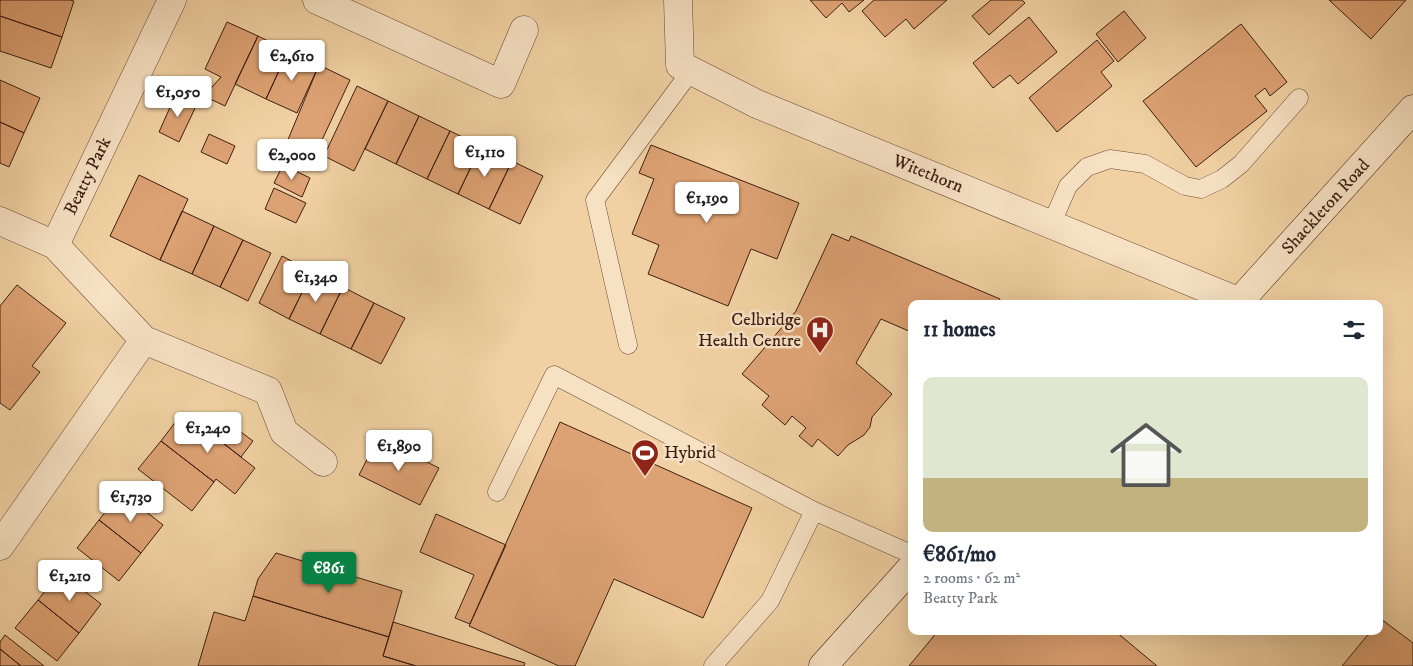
<!DOCTYPE html>
<meta charset="utf-8">
<style>
body{margin:0;font-family:"IM FELL DW Pica",serif;background:#f6f6f7;color:#1f2937;height:100vh;display:flex;flex-direction:column;font-size:19px;white-space:nowrap}
*{box-sizing:border-box;margin:0}
p{font-size:16px;color:#747a83}
.icon{flex:none;width:28px;height:28px;fill:none;stroke:currentColor;stroke-width:2;stroke-linecap:round;stroke-linejoin:round}
.map{position:relative;flex:1;overflow:hidden}
.side{position:absolute;left:908px;top:300px;width:475px;height:335px;display:flex;flex-direction:column;background:#fff;border-radius:10px;box-shadow:0 5px 20px #0002}
.side>*{flex:none}
.price{position:absolute;translate:-50% -42px;padding:0 11px;border-radius:5px;background:#fff;color:#222;font-size:16px;line-height:32px;filter:drop-shadow(0 1px 2px #0008)}
.price::after{content:'';position:absolute;left:50%;top:30px;width:15px;height:11px;margin-left:-8px;background:inherit;clip-path:polygon(0 0,100% 0,50% 100%)}
.price.current{background:#0b8043;color:#fff}
ul{padding:0;list-style:none}
li{display:grid;align-content:center;gap:10px;height:265px;padding:0 15px}
li span{display:grid;place-items:center;height:155px;border-radius:10px;color:#555}
li>.icon{margin-inline-start:auto}
span .icon{width:90px;height:90px;fill:#fffc;stroke-width:1}
li b{font-size:21px}
h2{display:flex;justify-content:space-between;align-items:center;height:60px;padding:0 15px;font-size:21px}
.map>svg:first-child{display:block}
.building{fill:#dda273;stroke:#3d1f12}
.lines{fill:none;stroke-linecap:round;stroke-linejoin:round}
.lane-casing{stroke:#6a4c36;stroke-width:19}
.street-casing{stroke:#6a4c36;stroke-width:29}
.secondary-casing{stroke:#3d1f12;stroke-width:29}
.lane{stroke:#f6e1c3;stroke-width:18}
.street{stroke:#f6e1c3;stroke-width:28}
.secondary{stroke:#f6e1c3;stroke-width:28}
.labels{text-anchor:middle;dominant-baseline:central;stroke-width:5;stroke-linejoin:round;paint-order:stroke}
.street-label{font-size:18px;fill:#3d1f12;stroke:#f6e1c3}
.poi-label{font-size:18px;fill:#3d1f12;stroke:#f6e1c3;text-anchor:end}
</style>
<div class="map">
<svg width="1413" height="666" viewBox="0 0 1413 666">
<rect width="100%" height="100%" fill="#f1d1a3"/>
<filter id="stains"><feTurbulence type="fractalNoise" baseFrequency=".004" numOctaves="4"/><feColorMatrix values="0 0 0 0 .2 0 0 0 0 .09 0 0 0 0 .02 0 0 0 .5 -.17"/></filter>
<radialGradient id="worn" r=".72"><stop offset=".6" stop-color="#630" stop-opacity="0"/><stop offset="1" stop-color="#630" stop-opacity=".3"/></radialGradient>
<path class="building" d="M 0,0 L 70,0 L 74,1 L 62,37 L 0,16 Z
M 810,0 L 864,0 L 849,12 L 842,3 L 826,18 Z
M 874,0 L 947,0 L 914,29 L 906,19 L 885,37 L 862,11 Z
M 991,0 L 1022,0 L 1025,3 L 989,35 L 972,16 Z
M 1329,0 L 1406,0 L 1371,39 Z
M 1124,11 L 1146,38 L 1118,62 L 1096,34 Z
M 0,16 L 62,37 L 51,68 L 0,51 Z
M 1029,17 L 1057,52 L 1018,84 L 1010,75 L 993,88 L 973,63 Z
M 227,22 L 258,36 L 225,106 L 204,96 L 221,77 L 205,69 Z
M 1241,24 L 1287,82 L 1270,96 L 1265,88 L 1255,96 L 1267,111 L 1196,167 L 1143,101 Z
M 258,36 L 288,51 L 266,99 L 235,84 Z
M 1097,40 L 1114,61 L 1101,72 L 1112,86 L 1057,132 L 1029,98 Z
M 288,51 L 319,65 L 297,113 L 266,99 Z
M 319,65 L 350,80 L 315,155 L 287,142 Z
M 0,80 L 40,98 L 24,133 L 0,122 Z
M 357,86 L 388,101 L 354,171 L 324,156 Z
M 176,94 L 197,104 L 179,142 L 159,132 Z
M 388,101 L 419,116 L 396,164 L 365,149 Z
M 419,116 L 450,131 L 427,179 L 396,164 Z
M 0,122 L 24,133 L 9,167 L 0,163 Z
M 450,131 L 481,146 L 458,194 L 427,179 Z
M 209,134 L 235,146 L 227,164 L 201,152 Z
M 651,145 L 799,203 L 777,259 L 751,249 L 728,306 L 648,274 L 659,245 L 632,234 L 654,179 L 639,173 Z
M 481,146 L 512,161 L 489,209 L 458,194 Z
M 512,161 L 543,176 L 520,224 L 489,209 Z
M 283,165 L 310,178 L 302,197 L 274,183 Z
M 139,175 L 188,199 L 160,260 L 110,236 Z
M 274,188 L 306,203 L 296,223 L 265,209 Z
M 182,211 L 214,226 L 192,274 L 160,260 Z
M 214,226 L 243,240 L 220,287 L 192,274 Z
M 832,234 L 849,241 L 851,236 L 1000,299 L 998,304 L 911,304 L 911,332 L 881,319 L 856,363 L 892,394 L 872,417 L 870,427 L 864,435 L 848,445 L 838,456 L 818,439 L 812,447 L 799,436 L 806,428 L 792,416 L 785,425 L 762,405 L 769,396 L 742,374 L 796,311 Z
M 243,240 L 271,253 L 248,301 L 220,287 Z
M 282,256 L 312,272 L 289,319 L 259,303 Z
M 312,272 L 343,287 L 320,334 L 289,319 Z
M 17,285 L 66,323 L 32,366 L 40,372 L 10,410 L 0,403 L 0,306 Z
M 343,287 L 374,303 L 351,349 L 320,334 Z
M 374,303 L 405,318 L 381,364 L 351,349 Z
M 183,412 L 255,468 L 235,494 L 216,479 L 214,482 L 161,441 Z
M 226,421 L 253,441 L 241,457 L 214,436 Z
M 560,422 L 752,508 L 703,618 L 614,579 L 575,666 L 559,666 L 469,626 Z
M 378,438 L 439,468 L 420,505 L 359,475 Z
M 161,441 L 214,482 L 192,511 L 138,469 Z
M 121,492 L 163,525 L 141,553 L 99,520 Z
M 436,514 L 506,545 L 470,624 L 455,618 L 474,575 L 420,552 Z
M 99,520 L 141,553 L 119,581 L 77,548 Z
M 276,553 L 402,591 L 389,637 L 253,596 L 258,579 Z
M 60,572 L 101,604 L 79,633 L 38,600 Z
M 253,596 L 389,637 L 383,656 L 416,666 L 198,666 L 214,612 L 245,621 Z
M 38,600 L 79,633 L 57,661 L 15,628 Z
M 1381,619 L 1413,643 L 1413,666 L 1342,666 L 1371,631 L 1379,631 Z
M 393,622 L 525,663 L 524,666 L 416,666 L 383,656 Z
M 938,631 L 1115,631 L 1157,666 L 909,666 Z
M 5,635 L 44,666 L 21,666 L 0,649 L 0,642 Z
M 0,649 L 21,666 L 0,666 Z"/>
<g class="lines">
<g class="lane-casing">
<path id="lane" d="M 1051,225 L 1068,186 L 1087,167 L 1110,159 L 1145,164 L 1185,186 L 1201,189 L 1222,179 L 1241,164 L 1299,98
M 628,345 L 595,200 L 691,71
M 497,492 L 554,375 L 814,511 L 911,554
M 713,666 L 770,601 L 814,511"/>
</g>
<g class="street-casing">
<path id="street" d="M 317,0 L 501,84 L 524,30
M 678,0 L 680,65 L 757,104 L 1240,302
M 0,221 L 55,245 L 144,340 L 268,391 L 284,432 L 323,462
M 55,245 L 172,0
M 0,546 L 144,340"/>
</g>
<g class="secondary-casing">
<path id="secondary" d="M 1237,304 L 1413,109
M 823,666 L 911,568"/>
</g>
<use href="#lane" class="lane"/>
<use href="#street" class="street"/>
<use href="#secondary" class="secondary"/>
</g>
<defs>
<g id="hospital-pin" transform="scale(1.4375)"><path d="M0 17L-7.5 6A9.5 9.5 0 1 1 7.5 6Z" fill="#8f2418" stroke="#f6e1c3"/><path d="M-5-5h3v3.5h4V-5h3V5h-3V1.5h-4V5h-3Z" fill="#fff"/></g>
<g id="stadium-pin" transform="scale(1.4375)"><path d="M0 17L-7.5 6A9.5 9.5 0 1 1 7.5 6Z" fill="#8f2418" stroke="#f6e1c3"/><path d="M0-5a6.5 5 0 1 0 0 10a6.5 5 0 1 0 0-10ZM-3.5-1.8h7v3.6h-7Z" fill="#fff"/></g>
</defs>
<g fill-rule="evenodd">
<use href="#hospital-pin" x="820" y="330"/>
<use href="#stadium-pin" x="645" y="453"/>
</g>
<g class="labels">
<g class="street-label">
<text transform="translate(928 174) rotate(22)">Witethorn</text>
<text transform="translate(88 176) rotate(-64)">Beatty Park</text>
<text transform="translate(1326 207) rotate(-48)">Shackleton Road</text>
</g>
<g class="poi-label">
<text x="801" y="320">Celbridge<tspan x="801" dy="21">Health Centre</tspan></text>
<text x="664" y="453" text-anchor="start">Hybrid</text>
</g>
</g>
<rect width="100%" height="100%" filter="url(#stains)"/>
<rect width="100%" height="100%" fill="url(#worn)"/>
</svg>
<b class="price" style="left:292px;top:82px">€2,610</b>
<b class="price" style="left:178px;top:118px">€1,050</b>
<b class="price" style="left:485px;top:178px">€1,110</b>
<b class="price" style="left:292px;top:181px">€2,000</b>
<b class="price" style="left:707px;top:224px">€1,190</b>
<b class="price" style="left:316px;top:303px">€1,340</b>
<b class="price" style="left:208px;top:454px">€1,240</b>
<b class="price" style="left:399px;top:472px">€1,890</b>
<b class="price" style="left:131px;top:523px">€1,730</b>
<b class="price current" style="left:329px;top:594px">€861</b>
<b class="price" style="left:70px;top:602px">€1,210</b>
<section class="side">
<h2>11 homes<svg class="icon" aria-label="filters" viewBox="0 0 24 24"><path d="M4 7h16M4 17h16"/><circle cx="9" cy="7" r="2"/><circle cx="15" cy="17" r="2"/></svg></h2>
<ul>
<li><span style="background:linear-gradient(#dfe7d0 65%,#c2b280 0)"><svg class="icon" aria-label="home" viewBox="0 0 24 24"><path d="M3 11l9-7 9 7M6 9v11h12V9"/></svg></span><div><b>€861/mo</b><p>2 rooms · 62 m²</p><p>Beatty Park</p></div></li>
</ul>
</section>
</div>
